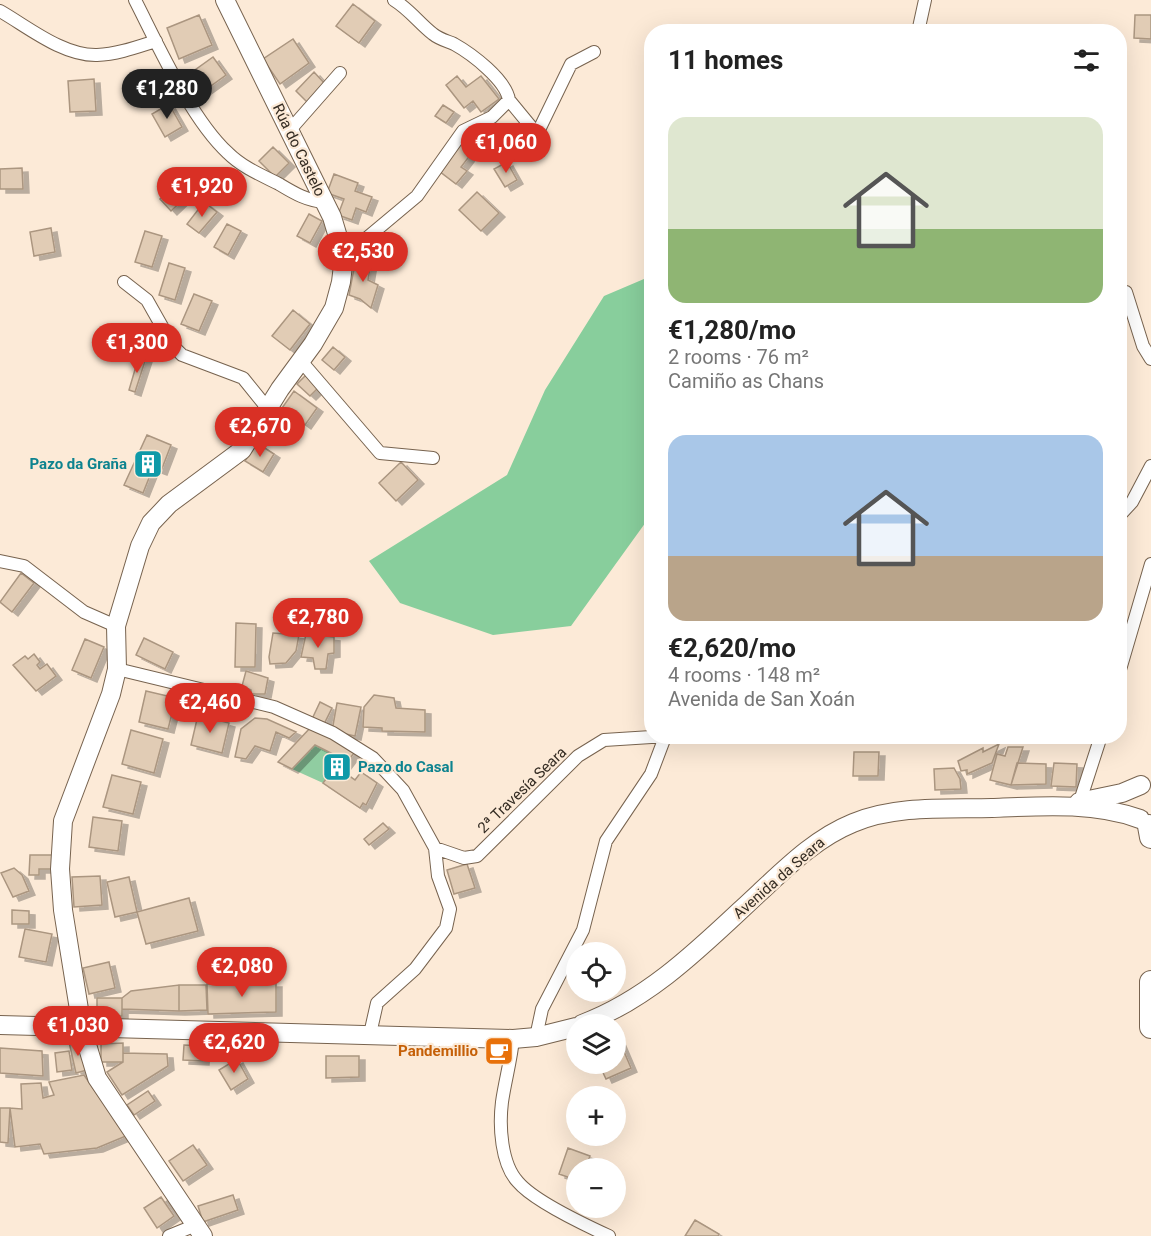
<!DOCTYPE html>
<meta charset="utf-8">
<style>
body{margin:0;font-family:Roboto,sans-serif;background:#f2f2f2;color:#222;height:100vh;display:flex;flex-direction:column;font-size:22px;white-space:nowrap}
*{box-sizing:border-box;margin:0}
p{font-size:20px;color:#767676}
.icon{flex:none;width:33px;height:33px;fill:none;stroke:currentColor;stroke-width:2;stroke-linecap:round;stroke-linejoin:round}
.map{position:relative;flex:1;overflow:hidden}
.sheet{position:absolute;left:644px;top:24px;width:483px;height:720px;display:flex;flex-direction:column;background:#fff;border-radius:24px;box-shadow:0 6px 24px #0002}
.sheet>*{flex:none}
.buttons{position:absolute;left:566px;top:942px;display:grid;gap:12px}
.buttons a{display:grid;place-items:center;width:60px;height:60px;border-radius:50%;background:#fff;box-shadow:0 6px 24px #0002;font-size:30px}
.price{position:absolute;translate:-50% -51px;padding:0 14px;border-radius:21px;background:#d93025;color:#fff;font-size:20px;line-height:39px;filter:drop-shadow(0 2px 3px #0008)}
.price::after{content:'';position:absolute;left:50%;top:36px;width:18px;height:14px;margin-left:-9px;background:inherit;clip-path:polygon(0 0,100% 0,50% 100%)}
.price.current{background:#222;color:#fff}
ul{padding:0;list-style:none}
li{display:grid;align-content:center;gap:12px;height:318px;padding:0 24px}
li span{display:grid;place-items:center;height:186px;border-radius:18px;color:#555}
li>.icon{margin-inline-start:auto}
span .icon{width:108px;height:108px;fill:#fffc;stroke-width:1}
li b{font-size:26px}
h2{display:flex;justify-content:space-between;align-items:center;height:72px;padding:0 24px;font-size:26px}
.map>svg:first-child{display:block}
.green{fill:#90cda1}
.forest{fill:#88ce9c}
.building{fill:#e1ccb5;stroke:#ab9680;stroke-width:1.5;filter:url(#shadow)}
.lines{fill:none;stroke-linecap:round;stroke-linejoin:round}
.street-casing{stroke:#77634f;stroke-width:14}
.secondary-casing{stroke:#77634f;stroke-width:20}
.highway-casing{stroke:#77634f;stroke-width:24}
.street{stroke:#fff;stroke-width:12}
.secondary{stroke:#fff;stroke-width:18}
.highway{stroke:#fff;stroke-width:22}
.labels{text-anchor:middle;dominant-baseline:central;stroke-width:4.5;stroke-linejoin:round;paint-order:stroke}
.street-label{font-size:15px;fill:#342c23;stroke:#fcead7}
.culture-label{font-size:15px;font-weight:bold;fill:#0d838f;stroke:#fcead7;text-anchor:end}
.food-label{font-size:15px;font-weight:bold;fill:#c56008;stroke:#fcead7;text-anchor:end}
</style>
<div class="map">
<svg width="1151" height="1236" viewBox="0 0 1151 1236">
<defs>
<filter id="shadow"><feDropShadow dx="6" dy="4" stdDeviation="0" flood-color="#0004"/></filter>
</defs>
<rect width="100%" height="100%" fill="#fcead7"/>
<path class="green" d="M 315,745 L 335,755 L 328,765 L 334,768 L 323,783 L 292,769 Z"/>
<path class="forest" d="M 651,276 L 651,515 L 571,626 L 493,635 L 400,603 L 369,561 L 507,475 L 545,390 L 604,296 Z"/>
<path class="building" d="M 353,4 L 375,21 L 359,43 L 336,26 Z
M 199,15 L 212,45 L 179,59 L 167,28 Z
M 1135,15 L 1151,15 L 1151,39 L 1134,38 Z
M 293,39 L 309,63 L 280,84 L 263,59 Z
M 213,57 L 226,75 L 201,93 L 188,75 Z
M 314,72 L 325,84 L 307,102 L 296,91 Z
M 457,76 L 466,87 L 481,76 L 499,99 L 481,112 L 473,101 L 464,108 L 446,85 Z
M 94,79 L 96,111 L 70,112 L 68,81 Z
M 169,104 L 182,127 L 165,137 L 152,114 Z
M 443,105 L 454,112 L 446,123 L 435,116 Z
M 469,132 L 481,141 L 461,167 L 467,171 L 456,184 L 439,171 Z
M 273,147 L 289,163 L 275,177 L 259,161 Z
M 507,162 L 517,180 L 505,187 L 494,169 Z
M 22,168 L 23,189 L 0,189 L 0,169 Z
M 334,174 L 358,183 L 355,191 L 372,197 L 366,212 L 356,208 L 352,220 L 338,215 L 344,199 L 327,193 Z
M 181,179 L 192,191 L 171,211 L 160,199 Z
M 477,192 L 499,213 L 481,231 L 459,210 Z
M 204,202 L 217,212 L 199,233 L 187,224 Z
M 309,214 L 322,221 L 310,243 L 297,236 Z
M 227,224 L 241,231 L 228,255 L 214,247 Z
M 51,228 L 55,252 L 34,256 L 30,232 Z
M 145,231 L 162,236 L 152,267 L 135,262 Z
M 356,258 L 371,262 L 368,280 L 378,285 L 371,308 L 360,299 L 349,295 Z
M 169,263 L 185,268 L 175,300 L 159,295 Z
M 194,294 L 212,301 L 199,331 L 181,324 Z
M 293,310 L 310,324 L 290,350 L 272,336 Z
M 333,347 L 345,357 L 334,370 L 322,360 Z
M 139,356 L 146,358 L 135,392 L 129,390 Z
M 306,375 L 319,387 L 310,396 L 297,384 Z
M 294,391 L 317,408 L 305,425 L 282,408 Z
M 147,435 L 171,445 L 161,471 L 153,468 L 143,493 L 124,485 Z
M 257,443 L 274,454 L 263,472 L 245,461 Z
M 401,462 L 418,480 L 396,501 L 379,483 Z
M 21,573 L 34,583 L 12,612 L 0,602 Z
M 236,623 L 256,624 L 255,667 L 235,667 Z
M 273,633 L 299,635 L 296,651 L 286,663 L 270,664 L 269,657 Z
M 306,634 L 334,637 L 334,653 L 328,654 L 326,669 L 315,669 L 313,658 L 301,657 Z
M 144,638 L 173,652 L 165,669 L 136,655 Z
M 85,639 L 104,647 L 91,678 L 72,670 Z
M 34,654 L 40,662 L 37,665 L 40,669 L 47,664 L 56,676 L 36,691 L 13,665 L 25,656 L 28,659 Z
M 246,671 L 268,678 L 265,694 L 251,694 L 251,690 L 242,686 Z
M 146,691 L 176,698 L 168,729 L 139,722 Z
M 374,695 L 394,698 L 396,708 L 425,710 L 425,732 L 382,731 L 382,728 L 363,727 L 364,707 Z
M 320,702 L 332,708 L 324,724 L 312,719 Z
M 337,703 L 361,707 L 355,736 L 332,731 Z
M 198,715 L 229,723 L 222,753 L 191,745 Z
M 255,718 L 267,719 L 296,732 L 289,738 L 276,732 L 270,751 L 255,746 L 246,759 L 235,757 L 241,729 Z
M 312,726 L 354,753 L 341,770 L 355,780 L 361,772 L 377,783 L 366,805 L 363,803 L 360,808 L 323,783 L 334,768 L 328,765 L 335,755 L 315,745 L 292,769 L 278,762 Z
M 131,730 L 163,739 L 154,773 L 122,764 Z
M 999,744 L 992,763 L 967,774 L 967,770 L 961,771 L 958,761 L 983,748 L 983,752 Z
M 1008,747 L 1023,747 L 1011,785 L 990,780 L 997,754 L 1005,756 Z
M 854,752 L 879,752 L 878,776 L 853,776 Z
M 1017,763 L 1046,764 L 1046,784 L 1011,785 Z
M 1054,763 L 1077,764 L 1076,787 L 1051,786 Z
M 954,768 L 960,779 L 961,789 L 935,790 L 934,769 Z
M 112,775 L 141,782 L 133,814 L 103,807 Z
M 93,817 L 122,821 L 118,851 L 89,847 Z
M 383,823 L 389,829 L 369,845 L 364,839 Z
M 30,855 L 52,855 L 52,869 L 39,869 L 39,875 L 29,875 Z
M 467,864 L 475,888 L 454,894 L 447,870 Z
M 14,868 L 22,875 L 29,891 L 13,897 L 1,873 Z
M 100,876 L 102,905 L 74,907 L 72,877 Z
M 129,877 L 137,912 L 115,917 L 107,882 Z
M 189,898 L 198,931 L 146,944 L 137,912 Z
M 12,910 L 29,911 L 29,924 L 12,924 Z
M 25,929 L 52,934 L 46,962 L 19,957 Z
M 109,962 L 115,988 L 89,994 L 83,968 Z
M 276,983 L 276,1012 L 208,1014 L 207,984 Z
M 179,985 L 206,985 L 207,1010 L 179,1011 Z
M 179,985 L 179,1011 L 122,1009 L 122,998 L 131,991 Z
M 97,998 L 122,998 L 122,1016 L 97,1016 Z
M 619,1040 L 631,1068 L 606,1079 L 599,1064 L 615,1064 L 615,1042 Z
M 69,1042 L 79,1043 L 87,1070 L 76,1073 Z
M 123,1043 L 123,1062 L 101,1062 L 101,1044 Z
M 184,1045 L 204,1046 L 203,1061 L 183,1060 Z
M 0,1048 L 42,1051 L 43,1076 L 0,1073 Z
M 69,1051 L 72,1070 L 57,1072 L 55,1053 Z
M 123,1053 L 167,1054 L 168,1066 L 122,1095 L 107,1072 L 123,1062 Z
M 326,1056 L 359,1056 L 359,1077 L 326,1078 Z
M 237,1059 L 248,1079 L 231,1090 L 219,1070 Z
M 84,1075 L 126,1136 L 97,1148 L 44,1154 L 40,1144 L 15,1147 L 10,1108 L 22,1109 L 21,1084 L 41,1083 L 43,1098 L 54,1095 L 49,1082 Z
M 148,1091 L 155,1101 L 134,1115 L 127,1105 Z
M 0,1108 L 10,1108 L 8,1143 L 0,1142 Z
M 193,1145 L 207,1165 L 183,1181 L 169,1161 Z
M 568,1148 L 590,1156 L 586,1168 L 576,1168 L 576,1180 L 559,1174 Z
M 233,1195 L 238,1210 L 203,1222 L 198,1206 Z
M 161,1197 L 174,1216 L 157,1228 L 144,1208 Z
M 695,1220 L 719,1234 L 718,1236 L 685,1236 Z"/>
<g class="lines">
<g class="street-casing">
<path id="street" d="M 135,0 C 158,45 191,119 228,153 C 242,167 261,175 279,184 C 294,193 307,201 325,202
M 0,11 C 28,27 63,56 97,55 C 118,54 137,47 156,41
M 918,32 L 925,0
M 509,100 L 537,134 L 571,64 L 594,52
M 289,131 L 340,73
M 344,257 L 417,196 L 463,131 L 492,117 L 509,100 C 506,80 472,54 454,44 C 447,41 439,39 433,34 C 419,23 409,9 394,0
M 124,282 L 147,300 L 173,346 L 182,355 L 243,378 L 268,409
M 1126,292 L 1143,346 L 1151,359
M 301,361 L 380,453 L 433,458
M 1119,516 L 1132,502 L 1151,466
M 0,561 L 24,566 L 84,612 L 116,626
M 117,669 L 274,707 L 333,733 L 373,758 L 403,790 L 435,848 L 438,876 L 450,909 L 446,928 L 415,969 L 377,1003 L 370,1034
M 1119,673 L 1151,564
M 1080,801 L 1101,736
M 435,848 L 464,858 L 477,856 L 578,756 L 604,740 L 667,736
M 536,1037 L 542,1009 L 583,930 L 606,841 L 651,774 L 665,737
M 513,1039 C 511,1060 505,1081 502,1102 C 499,1126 501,1164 518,1182 C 534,1201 585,1225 609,1236
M 169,1236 L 196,1225"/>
</g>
<g class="secondary-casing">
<path id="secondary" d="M 1079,802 L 1122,793 L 1141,785
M 582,1024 C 652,998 705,943 759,893 C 787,867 816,838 853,823 C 895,805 947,809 992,808 C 1040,806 1094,802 1140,819
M 0,1025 L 513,1039 L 536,1037 L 576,1027
M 203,1236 L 97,1078 L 82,1028 L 63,910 L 60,869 L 63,821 L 111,694 L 117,669 L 116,626 L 140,546 L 151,523 L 169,504 L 242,450 L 280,389 L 313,344 L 334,308 L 341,282 L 344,257 L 332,217 L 225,0"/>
</g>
<g class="highway-casing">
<path id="highway" d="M 1149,826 L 1151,837
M 1151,982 L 1151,1027"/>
</g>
<use href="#street" class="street"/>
<use href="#secondary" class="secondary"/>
<use href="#highway" class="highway"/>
</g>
<defs>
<g id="building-square" transform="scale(1.5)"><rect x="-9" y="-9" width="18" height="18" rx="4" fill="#0f9aa8" stroke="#fcead7"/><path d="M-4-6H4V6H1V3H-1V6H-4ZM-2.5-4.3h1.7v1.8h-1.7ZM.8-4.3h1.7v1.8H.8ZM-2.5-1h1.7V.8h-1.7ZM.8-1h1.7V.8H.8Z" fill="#fff"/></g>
<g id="cafe-square" transform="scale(1.5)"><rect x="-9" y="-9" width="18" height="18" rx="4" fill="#e8710a" stroke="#fcead7"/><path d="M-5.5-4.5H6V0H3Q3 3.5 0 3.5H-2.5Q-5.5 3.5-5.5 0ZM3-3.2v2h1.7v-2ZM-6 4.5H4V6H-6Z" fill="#fff"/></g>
</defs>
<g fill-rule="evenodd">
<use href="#building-square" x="148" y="464"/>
<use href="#building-square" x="337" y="767"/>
<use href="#cafe-square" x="499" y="1051"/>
</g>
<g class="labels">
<g class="street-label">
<text transform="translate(299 150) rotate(64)">Rúa do Castelo</text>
<text transform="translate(522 790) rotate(-44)">2ª Travesía Seara</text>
<text transform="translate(779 878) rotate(-41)">Avenida da Seara</text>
</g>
<g class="culture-label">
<text x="127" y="464">Pazo da Graña</text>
<text x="358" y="767" text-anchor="start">Pazo do Casal</text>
</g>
<g class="food-label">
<text x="478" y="1051">Pandemillio</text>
</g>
</g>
</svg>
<div class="buttons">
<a><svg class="icon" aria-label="locate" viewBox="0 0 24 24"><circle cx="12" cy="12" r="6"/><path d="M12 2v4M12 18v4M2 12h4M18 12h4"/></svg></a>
<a><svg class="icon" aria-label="layers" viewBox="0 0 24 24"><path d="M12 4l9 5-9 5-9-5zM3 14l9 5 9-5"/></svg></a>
<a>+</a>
<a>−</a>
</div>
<b class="price current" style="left:167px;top:120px">€1,280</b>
<b class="price" style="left:506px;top:174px">€1,060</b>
<b class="price" style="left:202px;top:218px">€1,920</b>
<b class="price" style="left:363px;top:283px">€2,530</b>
<b class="price" style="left:137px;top:374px">€1,300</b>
<b class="price" style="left:260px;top:458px">€2,670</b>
<b class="price" style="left:318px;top:649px">€2,780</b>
<b class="price" style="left:210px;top:734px">€2,460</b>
<b class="price" style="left:242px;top:998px">€2,080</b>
<b class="price" style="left:78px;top:1057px">€1,030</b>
<b class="price" style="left:234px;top:1074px">€2,620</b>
<section class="sheet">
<h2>11 homes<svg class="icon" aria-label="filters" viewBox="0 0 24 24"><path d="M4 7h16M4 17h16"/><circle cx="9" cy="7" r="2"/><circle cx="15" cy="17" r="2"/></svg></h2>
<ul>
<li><span style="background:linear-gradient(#dfe7d0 60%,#8fb573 0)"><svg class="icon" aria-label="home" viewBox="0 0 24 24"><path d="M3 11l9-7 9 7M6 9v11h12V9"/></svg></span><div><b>€1,280/mo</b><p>2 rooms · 76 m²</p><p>Camiño as Chans</p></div></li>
<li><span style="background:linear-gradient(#a9c7e8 65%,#b9a48a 0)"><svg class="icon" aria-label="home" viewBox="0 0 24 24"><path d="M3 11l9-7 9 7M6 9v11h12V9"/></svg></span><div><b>€2,620/mo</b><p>4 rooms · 148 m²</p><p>Avenida de San Xoán</p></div></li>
</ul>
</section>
</div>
